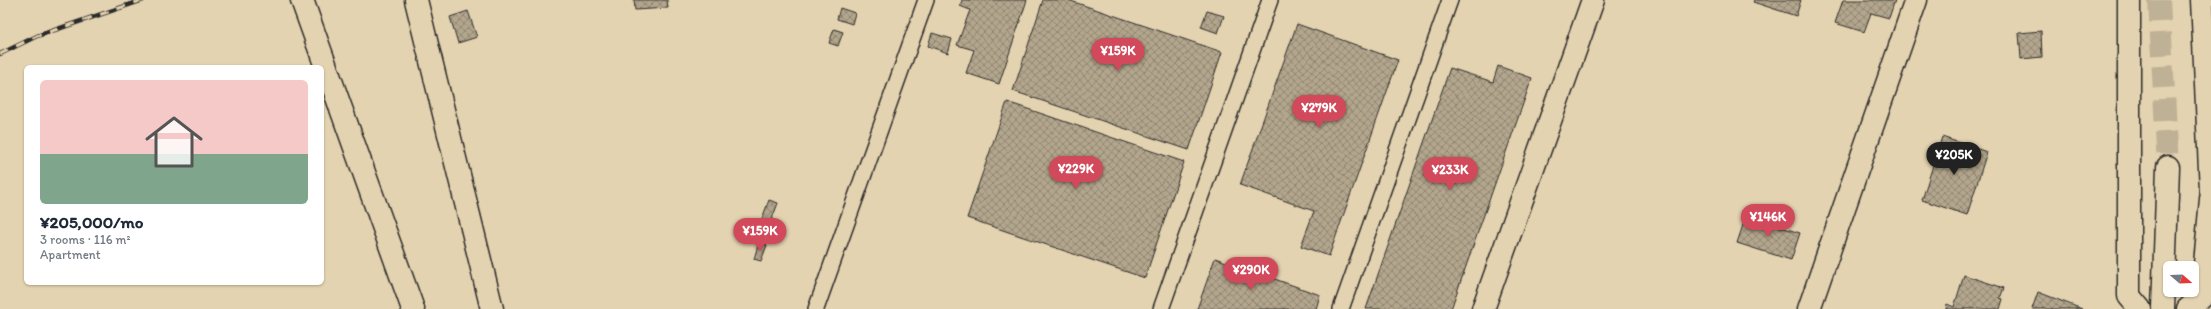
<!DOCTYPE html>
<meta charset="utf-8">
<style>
body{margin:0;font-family:Itim,sans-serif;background:#f2f2f3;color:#1f2937;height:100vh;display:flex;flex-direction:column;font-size:15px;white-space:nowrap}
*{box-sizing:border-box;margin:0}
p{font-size:13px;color:#747a83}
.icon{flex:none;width:22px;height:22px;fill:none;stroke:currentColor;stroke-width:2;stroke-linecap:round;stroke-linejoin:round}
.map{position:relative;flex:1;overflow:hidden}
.sheet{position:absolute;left:24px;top:65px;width:300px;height:220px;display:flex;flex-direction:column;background:#fff;border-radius:6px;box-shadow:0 1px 3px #0004}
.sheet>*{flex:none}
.needle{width:26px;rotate:109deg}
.tools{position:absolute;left:2163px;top:261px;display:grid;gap:8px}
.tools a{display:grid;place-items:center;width:36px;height:36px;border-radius:6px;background:#fff;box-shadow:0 1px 3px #0004;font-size:20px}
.price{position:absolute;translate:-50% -34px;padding:0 9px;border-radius:14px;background:#d1495b;color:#fff;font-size:13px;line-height:26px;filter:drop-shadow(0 1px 2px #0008)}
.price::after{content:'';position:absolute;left:50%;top:24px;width:12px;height:9px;margin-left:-6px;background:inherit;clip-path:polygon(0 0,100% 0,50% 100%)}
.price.current{background:#222;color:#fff}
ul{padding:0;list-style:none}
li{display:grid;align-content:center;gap:8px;height:212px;padding:0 16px}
li span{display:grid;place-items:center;height:124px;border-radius:6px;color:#555}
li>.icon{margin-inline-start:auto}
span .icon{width:72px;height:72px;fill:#fffc;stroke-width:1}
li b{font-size:17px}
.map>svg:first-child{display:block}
.building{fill:url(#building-cross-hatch);stroke:#2b2b2b}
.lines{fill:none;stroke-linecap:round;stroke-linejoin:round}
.secondary-tunnel{stroke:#bfb195;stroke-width:22;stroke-dasharray:22 11;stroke-linecap:butt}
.lane-casing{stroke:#2b2b2b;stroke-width:18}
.street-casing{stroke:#2b2b2b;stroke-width:25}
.secondary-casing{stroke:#2b2b2b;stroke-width:25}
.lane{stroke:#e4d3b0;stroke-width:15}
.street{stroke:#e4d3b0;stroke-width:22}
.secondary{stroke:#e4d3b0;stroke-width:22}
.rail-casing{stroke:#2b2b2b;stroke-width:4.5}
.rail{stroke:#e4d3b0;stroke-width:3;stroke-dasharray:9;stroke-linecap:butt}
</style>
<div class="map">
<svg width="2211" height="309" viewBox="0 0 2211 309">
<defs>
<pattern id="building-cross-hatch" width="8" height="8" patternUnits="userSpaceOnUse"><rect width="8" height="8" fill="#b3a68d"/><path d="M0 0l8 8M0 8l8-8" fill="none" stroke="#928773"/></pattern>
</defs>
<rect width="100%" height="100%" fill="#e4d3b0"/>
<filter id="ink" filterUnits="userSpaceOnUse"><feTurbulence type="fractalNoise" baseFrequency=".025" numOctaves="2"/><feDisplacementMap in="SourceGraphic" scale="8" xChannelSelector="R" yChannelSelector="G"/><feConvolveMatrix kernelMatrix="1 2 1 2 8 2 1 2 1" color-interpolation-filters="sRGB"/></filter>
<g filter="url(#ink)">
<path class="building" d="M 634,0 L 667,0 L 668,8 L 635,10 Z
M 962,0 L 1027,0 L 999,84 L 966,73 L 974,50 L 957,45 L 970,10 L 960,6 Z
M 1043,0 L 1068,0 L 1222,52 L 1189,150 L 1013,91 Z
M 1754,0 L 1801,0 L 1796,16 L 1753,2 Z
M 1843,0 L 1895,0 L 1889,18 L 1871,13 L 1864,32 L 1835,23 Z
M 840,8 L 855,13 L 852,24 L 837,19 Z
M 468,11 L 477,37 L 458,43 L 450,17 Z
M 1207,11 L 1224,16 L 1218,33 L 1201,27 Z
M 1297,24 L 1398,60 L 1329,256 L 1301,246 L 1314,211 L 1240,185 Z
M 834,29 L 843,32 L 838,46 L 829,43 Z
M 2041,31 L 2042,57 L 2021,59 L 2019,33 Z
M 932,33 L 952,39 L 948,53 L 928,46 Z
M 1498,66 L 1532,78 L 1451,309 L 1366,309 L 1450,68 L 1493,82 Z
M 1007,102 L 1184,162 L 1145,278 L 967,218 Z
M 1942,137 L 1987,152 L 1967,215 L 1922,200 Z
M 769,200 L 778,203 L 769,227 L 760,224 Z
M 1746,216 L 1800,233 L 1791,260 L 1737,243 Z
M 759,242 L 767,245 L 761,261 L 754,259 Z
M 1215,258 L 1320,295 L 1316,309 L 1197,309 Z
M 1964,275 L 2004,288 L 2000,298 L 2003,299 L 2000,309 L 1946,309 L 1947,304 L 1954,307 Z
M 2038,292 L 2082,309 L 2032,309 Z"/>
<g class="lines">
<path class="secondary-tunnel" d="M 2159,0 L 2168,167"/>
<g class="lane-casing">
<path id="lane" d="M 816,309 L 926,0
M 1161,309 L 1270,0
M 1341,309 L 1450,0"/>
</g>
<g class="street-casing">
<path id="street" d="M 416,0 L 492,309
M 2129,0 L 2129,296 L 2140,309
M 2202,0 L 2211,191
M 1483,309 L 1593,0
M 1809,309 L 1916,0
M 2188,309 L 2202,297 L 2211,199"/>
</g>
<g class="secondary-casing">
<path id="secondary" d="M 302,0 L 413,309
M 2163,309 L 2168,167"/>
</g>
<use href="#lane" class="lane"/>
<use href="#street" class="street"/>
<use href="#secondary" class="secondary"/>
<g class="rail-casing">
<path id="rail" d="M 0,54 L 37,36 L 143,0"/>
</g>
<use href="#rail" class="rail"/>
</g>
</g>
</svg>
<div class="tools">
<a><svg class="needle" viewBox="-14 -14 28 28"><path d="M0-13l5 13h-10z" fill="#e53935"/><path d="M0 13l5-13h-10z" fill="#747a83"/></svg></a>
</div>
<b class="price" style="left:1118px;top:72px">¥159K</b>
<b class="price" style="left:1319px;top:129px">¥279K</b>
<b class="price current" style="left:1954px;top:176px">¥205K</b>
<b class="price" style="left:1076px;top:190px">¥229K</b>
<b class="price" style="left:1450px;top:191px">¥233K</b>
<b class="price" style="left:1768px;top:238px">¥146K</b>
<b class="price" style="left:760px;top:252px">¥159K</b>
<b class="price" style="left:1251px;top:291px">¥290K</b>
<section class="sheet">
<ul>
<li><span style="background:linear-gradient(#f6c9c9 60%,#7fa58c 0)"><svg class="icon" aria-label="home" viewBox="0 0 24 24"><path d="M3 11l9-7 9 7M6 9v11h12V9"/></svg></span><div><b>¥205,000/mo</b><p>3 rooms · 116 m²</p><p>Apartment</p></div></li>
</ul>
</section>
</div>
